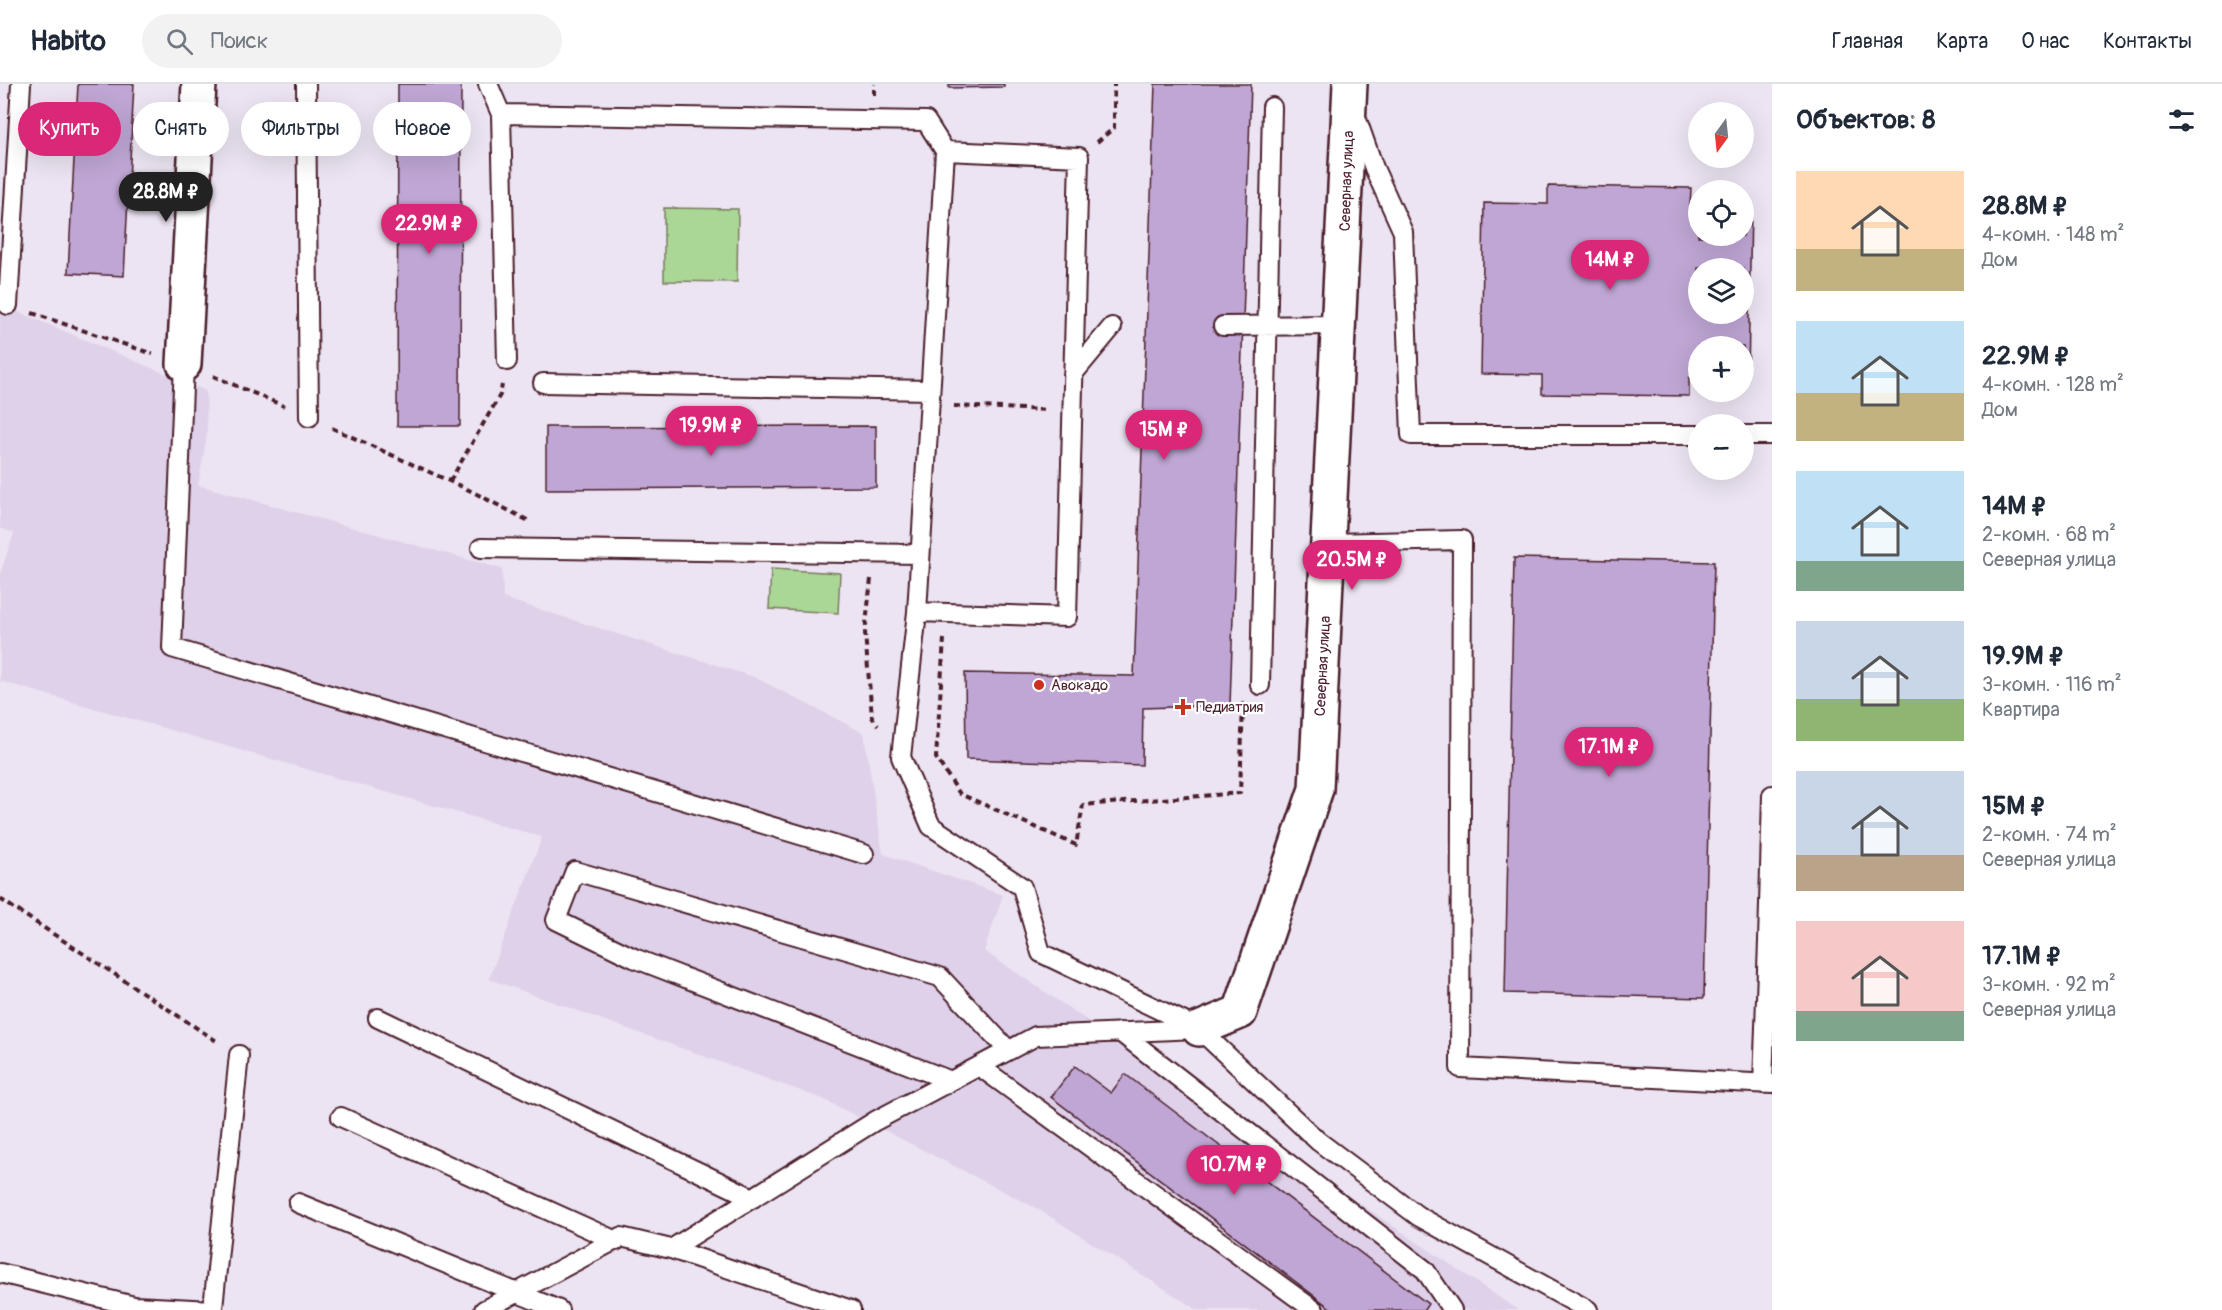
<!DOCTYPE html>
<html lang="ru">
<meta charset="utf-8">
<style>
body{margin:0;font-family:Pangolin,sans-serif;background:#f2f2f3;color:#1f2937;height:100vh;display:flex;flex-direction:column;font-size:22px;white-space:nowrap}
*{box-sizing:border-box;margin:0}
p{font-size:20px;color:#747a83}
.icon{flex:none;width:33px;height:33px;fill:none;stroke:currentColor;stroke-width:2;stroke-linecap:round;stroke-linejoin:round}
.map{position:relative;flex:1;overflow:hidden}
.panel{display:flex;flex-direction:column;background:#fff;width:450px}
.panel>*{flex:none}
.hud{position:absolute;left:18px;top:18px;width:570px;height:54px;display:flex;gap:12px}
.needle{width:39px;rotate:195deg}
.buttons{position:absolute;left:1688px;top:18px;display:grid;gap:12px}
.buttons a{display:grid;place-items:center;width:66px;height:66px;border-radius:50%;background:#fff;box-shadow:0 6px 24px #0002;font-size:30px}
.price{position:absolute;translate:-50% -51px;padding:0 14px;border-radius:21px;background:#db2777;color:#fff;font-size:20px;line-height:39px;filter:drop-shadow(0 2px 3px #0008)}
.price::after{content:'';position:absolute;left:50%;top:36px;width:18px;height:14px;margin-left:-9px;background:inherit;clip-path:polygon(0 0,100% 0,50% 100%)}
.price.active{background:#222;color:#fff}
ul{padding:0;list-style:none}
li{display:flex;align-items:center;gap:18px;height:150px;padding:0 24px}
li span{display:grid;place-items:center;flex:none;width:168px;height:120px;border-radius:0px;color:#555}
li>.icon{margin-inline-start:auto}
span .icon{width:72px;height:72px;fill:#fffc;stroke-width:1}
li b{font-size:26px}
h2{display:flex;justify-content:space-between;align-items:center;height:72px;padding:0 24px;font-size:26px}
.chip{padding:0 21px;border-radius:27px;background:#fff;box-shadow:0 6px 24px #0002;font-size:21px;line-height:54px}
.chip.active{background:#db2777;color:#fff}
header{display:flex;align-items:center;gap:36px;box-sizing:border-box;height:84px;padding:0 30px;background:#fff;border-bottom:2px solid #e0e1e3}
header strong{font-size:28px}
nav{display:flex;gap:33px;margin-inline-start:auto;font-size:21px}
.search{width:420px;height:54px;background:#f2f2f3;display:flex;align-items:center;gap:15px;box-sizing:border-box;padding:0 21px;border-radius:33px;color:#747a83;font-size:22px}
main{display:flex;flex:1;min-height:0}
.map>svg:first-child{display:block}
.built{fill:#ded1e9}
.green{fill:#abd796;stroke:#7a7b60;stroke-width:1.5}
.building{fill:#bfa6d4;stroke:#4a1f2b;stroke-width:1.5;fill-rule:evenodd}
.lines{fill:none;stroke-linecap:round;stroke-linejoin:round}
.service-casing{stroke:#4a1f2b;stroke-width:22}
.minor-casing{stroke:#4a1f2b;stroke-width:38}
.path{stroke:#4a1f2b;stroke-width:4;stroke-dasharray:6 4.5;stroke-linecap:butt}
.service{stroke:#fff;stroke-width:18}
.minor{stroke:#fff;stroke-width:33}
.poi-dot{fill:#c8321e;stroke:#fff;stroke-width:2}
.labels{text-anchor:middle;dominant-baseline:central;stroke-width:4.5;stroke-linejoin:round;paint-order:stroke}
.street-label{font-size:15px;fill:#4a1f2b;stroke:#fff}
.poi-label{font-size:15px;fill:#4a1f2b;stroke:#fff;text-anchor:start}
</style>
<header>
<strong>Habito</strong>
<div class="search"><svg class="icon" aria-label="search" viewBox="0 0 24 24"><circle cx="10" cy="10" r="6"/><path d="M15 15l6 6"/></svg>Поиск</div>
<nav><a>Главная</a><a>Карта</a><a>О нас</a><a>Контакты</a></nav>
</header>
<main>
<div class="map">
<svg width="1772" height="1226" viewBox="0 0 1772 1226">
<rect width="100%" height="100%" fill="#ece4f2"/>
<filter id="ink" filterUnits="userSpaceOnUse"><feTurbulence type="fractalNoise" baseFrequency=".0167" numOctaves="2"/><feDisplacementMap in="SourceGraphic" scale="12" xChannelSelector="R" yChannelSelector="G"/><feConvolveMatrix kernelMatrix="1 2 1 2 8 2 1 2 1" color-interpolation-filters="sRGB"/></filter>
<g filter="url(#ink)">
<path class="built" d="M 0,220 L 206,307 L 207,351 L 198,401 L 502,485 L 503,514 L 754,593 L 864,649 L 883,770 L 1003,811 L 984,867 L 1518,1226 L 1198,1226 L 1038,1125 L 823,1015 L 489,895 L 542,753 L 0,597 L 0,490 L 14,449 L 0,444 Z"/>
<path class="green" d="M 664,124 L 738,125 L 737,198 L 664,197 Z
M 771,485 L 840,489 L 838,529 L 769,525 Z"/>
<path class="building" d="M 78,0 L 134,0 L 124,192 L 68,189 Z
M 398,0 L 461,0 L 460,342 L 397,342 Z
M 949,0 L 1004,0 L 1004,3 L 949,4 Z
M 1155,0 L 1251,0 L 1230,621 L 1143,624 L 1142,681 L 966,675 L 965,589 L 1134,592 Z
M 1548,102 L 1691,104 L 1690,123 L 1698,123 L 1698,152 L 1743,152 L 1743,123 L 1751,123 L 1748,295 L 1743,294 L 1743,262 L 1698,262 L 1698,294 L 1689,294 L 1689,312 L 1542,310 L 1542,291 L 1481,290 L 1484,119 L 1548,120 ZM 1698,184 L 1743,184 L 1743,230 L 1698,230 Z
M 876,342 L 876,403 L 546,405 L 546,343 Z
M 1514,474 L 1714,478 L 1704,914 L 1505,909 Z
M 1075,982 L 1111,1009 L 1125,990 L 1428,1220 L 1424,1226 L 1333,1226 L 1051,1013 Z"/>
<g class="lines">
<g class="service-casing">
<path id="service" d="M 306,0 L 309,333
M 488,0 L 501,30 L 926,37 L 945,67 L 917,528 L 1067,533 L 1079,73 L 945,67
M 501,30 L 507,277
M 1356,33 L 1374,84 L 1403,148 L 1411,351 L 1698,351
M 8,221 L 21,0
M 1223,242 L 1341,241
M 184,280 L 172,564 L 864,770
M 1073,290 L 1112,243
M 543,299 L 930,306
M 1743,351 L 1772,351
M 1329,459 L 1462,456 L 1460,984 L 1772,1000
M 481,464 L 920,470
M 917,528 L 901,673 L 931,742 L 1022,803 L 1041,869 L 1199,945 L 1318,1057 L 1418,1132 L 1588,1226
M 1260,601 L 1272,23
M 1768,857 L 1772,711
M 378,934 L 753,1114
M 1120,948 L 1425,1186 L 1452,1226
M 979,982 L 1314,1226
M 951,997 L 634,874 L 556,836 L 575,787 L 940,893 L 1008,966
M 1763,1000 L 1768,857 L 1772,857
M 341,1033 L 616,1157
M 298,1119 L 559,1226
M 671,1165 L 851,1226
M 0,1189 L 134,1222 L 213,1226
M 213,1224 L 239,971
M 484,1226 L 621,1153 L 671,1165 L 875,1037 L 1036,952 L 1197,945"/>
</g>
<g class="minor-casing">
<path id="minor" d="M 184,280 L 199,0
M 1199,945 L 1240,928 L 1316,705 L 1350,0"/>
</g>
<path class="path" d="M 874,11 L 874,0
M 1097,58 L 1114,44 L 1114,0
M 32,229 L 153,270
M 213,292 L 284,322
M 954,322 L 1048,326
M 332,344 L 467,405 L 531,438
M 450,397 L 500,311 L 502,301
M 871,495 L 865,549 L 872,633 L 878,641
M 944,555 L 936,674 L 960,710 L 1076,761 L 1083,721 L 1240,709 L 1243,618
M 0,815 L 218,958"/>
<use href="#service" class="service"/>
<use href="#minor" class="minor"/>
</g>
</g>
<g class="poi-dot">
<circle cx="1039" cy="601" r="6"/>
<path d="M1180 614h6v6h6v6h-6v6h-6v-6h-6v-6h6z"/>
</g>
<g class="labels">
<g class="street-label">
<text transform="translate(1347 97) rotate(-88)">Северная улица</text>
<text transform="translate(1323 582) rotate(-87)">Северная улица</text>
</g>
<g class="poi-label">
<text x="1051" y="601">Авокадо</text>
<text x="1196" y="623">Педиатрия</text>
</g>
</g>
</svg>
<div class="buttons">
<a><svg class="needle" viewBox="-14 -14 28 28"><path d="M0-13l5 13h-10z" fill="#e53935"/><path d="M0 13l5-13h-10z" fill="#747a83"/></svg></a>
<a><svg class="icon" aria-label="locate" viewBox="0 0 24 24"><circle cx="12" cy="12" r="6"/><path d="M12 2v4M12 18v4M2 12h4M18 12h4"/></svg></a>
<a><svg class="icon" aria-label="layers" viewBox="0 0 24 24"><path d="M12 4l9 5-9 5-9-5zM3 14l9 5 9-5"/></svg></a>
<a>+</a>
<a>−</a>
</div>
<b class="price active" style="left:166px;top:139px">28.8M ₽</b>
<b class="price" style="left:429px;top:171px">22.9M ₽</b>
<b class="price" style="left:1610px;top:207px">14M ₽</b>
<b class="price" style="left:711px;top:373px">19.9M ₽</b>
<b class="price" style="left:1164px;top:377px">15M ₽</b>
<b class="price" style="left:1352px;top:507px">20.5M ₽</b>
<b class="price" style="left:1609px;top:694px">17.1M ₽</b>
<b class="price" style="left:1234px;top:1112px">10.7M ₽</b>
<div class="hud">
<a class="chip active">Купить</a>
<a class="chip">Снять</a>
<a class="chip">Фильтры</a>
<a class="chip">Новое</a>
</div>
</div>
<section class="panel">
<h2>Объектов: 8<svg class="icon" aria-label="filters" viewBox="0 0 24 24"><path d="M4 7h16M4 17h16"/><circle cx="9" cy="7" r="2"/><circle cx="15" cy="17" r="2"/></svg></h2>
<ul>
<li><span style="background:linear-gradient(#ffd9b3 65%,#c2b280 0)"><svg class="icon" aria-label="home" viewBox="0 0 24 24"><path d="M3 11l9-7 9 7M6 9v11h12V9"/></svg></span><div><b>28.8M ₽</b><p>4-комн. · 148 m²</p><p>Дом</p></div></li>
<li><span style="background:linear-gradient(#bfe0f5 60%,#c2b280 0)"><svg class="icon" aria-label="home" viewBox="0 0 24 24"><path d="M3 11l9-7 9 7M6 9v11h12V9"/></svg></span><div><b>22.9M ₽</b><p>4-комн. · 128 m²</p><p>Дом</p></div></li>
<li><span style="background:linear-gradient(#bfe0f5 75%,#7fa58c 0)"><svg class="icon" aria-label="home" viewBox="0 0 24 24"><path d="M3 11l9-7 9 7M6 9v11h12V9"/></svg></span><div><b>14M ₽</b><p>2-комн. · 68 m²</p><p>Северная улица</p></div></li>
<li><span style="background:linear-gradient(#c9d6e8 65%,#8fb573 0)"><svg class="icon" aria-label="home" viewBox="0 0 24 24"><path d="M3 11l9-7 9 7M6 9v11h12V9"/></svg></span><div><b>19.9M ₽</b><p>3-комн. · 116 m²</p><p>Квартира</p></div></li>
<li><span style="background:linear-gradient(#c9d6e8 70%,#b9a48a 0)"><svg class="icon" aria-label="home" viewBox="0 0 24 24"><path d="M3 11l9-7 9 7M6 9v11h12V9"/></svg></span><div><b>15M ₽</b><p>2-комн. · 74 m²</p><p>Северная улица</p></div></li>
<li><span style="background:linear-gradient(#f6c9c9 75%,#7fa58c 0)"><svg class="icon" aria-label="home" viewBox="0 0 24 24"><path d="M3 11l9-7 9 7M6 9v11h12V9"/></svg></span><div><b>17.1M ₽</b><p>3-комн. · 92 m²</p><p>Северная улица</p></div></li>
</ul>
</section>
</main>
